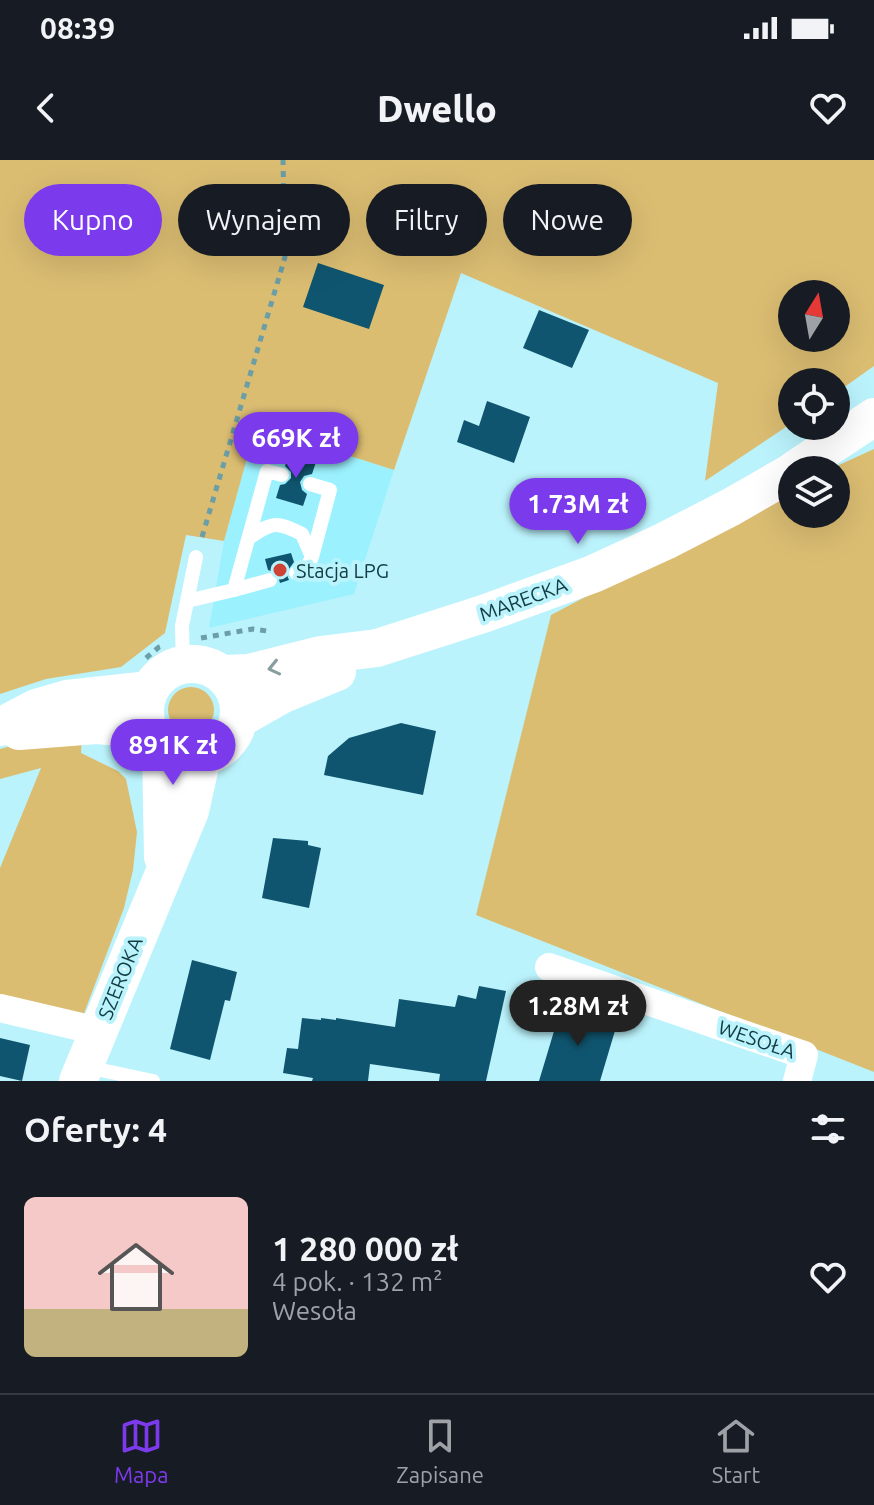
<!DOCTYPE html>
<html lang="pl">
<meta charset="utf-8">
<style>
body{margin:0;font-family:Ubuntu,sans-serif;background:#20242c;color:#f1f3f6;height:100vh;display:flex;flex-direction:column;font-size:30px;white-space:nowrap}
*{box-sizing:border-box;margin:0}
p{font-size:26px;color:#9ea1a6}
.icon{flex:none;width:44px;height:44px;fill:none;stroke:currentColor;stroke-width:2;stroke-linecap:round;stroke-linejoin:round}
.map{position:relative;height:921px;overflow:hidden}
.details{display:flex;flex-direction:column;background:#171b24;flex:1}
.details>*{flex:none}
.hud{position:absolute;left:24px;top:24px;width:826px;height:72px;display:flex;gap:16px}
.needle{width:52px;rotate:11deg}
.fabs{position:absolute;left:778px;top:120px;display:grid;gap:16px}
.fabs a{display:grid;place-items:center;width:72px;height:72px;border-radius:50%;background:#171b24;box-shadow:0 8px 32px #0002;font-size:40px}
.price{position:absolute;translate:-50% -68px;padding:0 18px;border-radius:28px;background:#7c3aed;color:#fff;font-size:26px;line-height:52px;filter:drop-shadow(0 2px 4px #0008)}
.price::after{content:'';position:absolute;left:50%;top:48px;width:24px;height:18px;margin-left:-12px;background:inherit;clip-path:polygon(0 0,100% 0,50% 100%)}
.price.selected{background:#222;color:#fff}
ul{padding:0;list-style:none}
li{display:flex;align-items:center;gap:24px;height:200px;padding:0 24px}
li span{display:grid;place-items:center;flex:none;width:224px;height:160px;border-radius:12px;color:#555}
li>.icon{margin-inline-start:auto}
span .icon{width:96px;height:96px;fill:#fffc;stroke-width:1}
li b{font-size:34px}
h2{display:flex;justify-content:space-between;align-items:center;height:96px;padding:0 24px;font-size:34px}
.pill{padding:0 28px;border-radius:36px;background:#171b24;box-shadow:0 8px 32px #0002;font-size:28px;line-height:72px}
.pill.selected{background:#7c3aed;color:#fff}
.status{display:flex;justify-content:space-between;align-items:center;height:56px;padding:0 40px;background:#171b24;direction:ltr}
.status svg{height:22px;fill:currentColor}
header{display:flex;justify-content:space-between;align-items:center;height:104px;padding:0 24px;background:#171b24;font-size:36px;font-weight:800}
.tab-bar{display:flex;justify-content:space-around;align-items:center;height:112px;border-top:2px solid #363941;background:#171b24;font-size:22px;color:#9ea1a6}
.tab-bar a{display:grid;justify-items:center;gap:4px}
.tab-bar .selected{color:#7c3aed}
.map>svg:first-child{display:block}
.built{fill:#9bf1fe}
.green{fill:#dbbd72;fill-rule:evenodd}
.building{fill:#10556f}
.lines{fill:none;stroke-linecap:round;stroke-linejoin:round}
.path{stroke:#6c9ea6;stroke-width:5;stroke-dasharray:6 6;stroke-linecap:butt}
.lane{stroke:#fff;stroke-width:14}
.street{stroke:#fff;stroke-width:28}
.secondary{stroke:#fff;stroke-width:38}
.oneway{stroke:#889ea0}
.poi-dot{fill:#cf4236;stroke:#bbf3fc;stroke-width:3}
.labels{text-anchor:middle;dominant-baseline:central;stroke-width:8;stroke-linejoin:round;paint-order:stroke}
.poi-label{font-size:20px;fill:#103c42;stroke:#bbf3fc;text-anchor:start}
.street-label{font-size:20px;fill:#103c42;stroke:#bbf3fc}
</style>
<div class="status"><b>08:39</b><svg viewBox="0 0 49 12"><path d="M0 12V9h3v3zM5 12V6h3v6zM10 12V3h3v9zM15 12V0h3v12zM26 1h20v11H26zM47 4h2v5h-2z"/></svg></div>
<header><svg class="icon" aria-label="back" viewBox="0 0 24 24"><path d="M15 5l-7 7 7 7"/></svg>Dwello<svg class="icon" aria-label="heart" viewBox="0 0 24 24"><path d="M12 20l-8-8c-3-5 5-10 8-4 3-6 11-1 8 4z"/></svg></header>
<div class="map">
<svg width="874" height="921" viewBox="0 0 874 921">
<rect width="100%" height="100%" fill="#bbf3fc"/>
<path class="built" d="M 256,266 L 394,310 L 354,434 L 209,468 L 224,381 Z"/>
<path class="green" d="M 0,0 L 874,0 L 874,206 L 836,233 L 836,222 L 792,222 L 792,263 L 705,321 L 718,223 L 461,113 L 394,310 L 256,266 L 224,381 L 186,375 L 165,473 L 121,507 L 46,519 L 0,534 ZM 792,134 L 836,134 L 836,178 L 792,178 Z
M 874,289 L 874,912 L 476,755 L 551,455 L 792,328 L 792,354 L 836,354 L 836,310 L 828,310 Z
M168 550a23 23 0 1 1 46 0a23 23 0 1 1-46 0Z
M 82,575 L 81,593 L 118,611 L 126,619 L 137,672 L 133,710 L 124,748 L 83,856 L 0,839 L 0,708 L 41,608 L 0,619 L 0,589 L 18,584 Z"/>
<path class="building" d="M 318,103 L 384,125 L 369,169 L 303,147 Z
M 539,150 L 589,170 L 572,208 L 523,188 Z
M 487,241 L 530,257 L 514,303 L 457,282 L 464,260 L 479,266 Z
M 289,294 L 316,302 L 312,314 L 304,316 L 300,322 L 302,330 L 307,334 L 303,346 L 276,338 L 280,325 L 285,324 L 291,318 L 291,312 L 285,306 Z
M 291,393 L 294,402 L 286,413 L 289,420 L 280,423 L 277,413 L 268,410 L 265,399 Z
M 401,563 L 436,571 L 423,635 L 324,615 L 328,596 L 349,578 Z
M 273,678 L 308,681 L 308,685 L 321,688 L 309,748 L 262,738 Z
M 192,800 L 237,812 L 230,841 L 225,840 L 210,900 L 170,889 Z
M 479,826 L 506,831 L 486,921 L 439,921 L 440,914 L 370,904 L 368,921 L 312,921 L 313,918 L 283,913 L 287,888 L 298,889 L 302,858 L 321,860 L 321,858 L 336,860 L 336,858 L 395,867 L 399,839 L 455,847 L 458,835 L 476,839 Z
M 561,848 L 617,864 L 600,921 L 539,921 Z
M 0,878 L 30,885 L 22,921 L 0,916 Z"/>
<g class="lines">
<path class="path" d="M 202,377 L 285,97 L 283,0
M 201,478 L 253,469 L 267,471 L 267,475
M 146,498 L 159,487 L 164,485"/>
<path class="lane" d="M 249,378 C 272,362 276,361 302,374 L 312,397
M 296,413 L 308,405 L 312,397 L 330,330 L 310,324
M 270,420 L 234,430 L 267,311 L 282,315
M 187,441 L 234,430
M 183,504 L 182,466 L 196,397
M 87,907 L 153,921"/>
<path class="street" d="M 549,807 L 804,895 L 797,921
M 0,848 L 98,871"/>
<path class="secondary" d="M 794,310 L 874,257
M145 551a47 47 0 1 1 94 0a47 47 0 1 1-94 0Z
M 223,514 L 249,513 L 321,495 L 377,488 L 483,454 L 593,414 L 665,381 L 731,347 L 792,312
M 239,559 L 281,535 L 337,512
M 0,567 L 36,548 L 67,539 L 149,530
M 19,571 L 96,565 L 148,569
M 161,587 L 163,697
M 78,921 L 190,651 L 202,597"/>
</g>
<defs><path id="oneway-chevron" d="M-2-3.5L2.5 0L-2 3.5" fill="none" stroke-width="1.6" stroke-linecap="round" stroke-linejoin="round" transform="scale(2)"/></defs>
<use class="oneway" href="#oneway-chevron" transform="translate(274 508) rotate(167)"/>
<circle class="poi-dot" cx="280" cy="410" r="8"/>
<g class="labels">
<g class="poi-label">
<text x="296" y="410">Stacja LPG</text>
</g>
<g class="street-label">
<text transform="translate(523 439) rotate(-20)">MARECKA</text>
<text transform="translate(120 818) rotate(-68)">SZEROKA</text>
<text transform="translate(757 879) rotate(19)">WESOŁA</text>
</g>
</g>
</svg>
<div class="fabs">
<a><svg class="needle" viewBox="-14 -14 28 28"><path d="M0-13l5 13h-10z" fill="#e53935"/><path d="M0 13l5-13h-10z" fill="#9ea1a6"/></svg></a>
<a><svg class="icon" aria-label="locate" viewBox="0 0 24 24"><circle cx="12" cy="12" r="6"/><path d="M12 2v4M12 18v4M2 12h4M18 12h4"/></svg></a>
<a><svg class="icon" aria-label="layers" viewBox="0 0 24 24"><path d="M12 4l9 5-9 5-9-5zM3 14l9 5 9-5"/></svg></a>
</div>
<b class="price" style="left:296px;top:320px">669K zł</b>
<b class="price" style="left:578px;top:386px">1.73M zł</b>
<b class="price" style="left:173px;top:627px">891K zł</b>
<b class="price selected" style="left:578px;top:888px">1.28M zł</b>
<div class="hud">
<a class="pill selected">Kupno</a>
<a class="pill">Wynajem</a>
<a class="pill">Filtry</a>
<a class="pill">Nowe</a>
</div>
</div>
<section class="details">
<h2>Oferty: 4<svg class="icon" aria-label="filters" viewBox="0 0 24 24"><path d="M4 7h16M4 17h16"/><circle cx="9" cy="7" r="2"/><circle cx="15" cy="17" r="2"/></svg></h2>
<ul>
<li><span style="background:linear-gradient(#f6c9c9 70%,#c2b280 0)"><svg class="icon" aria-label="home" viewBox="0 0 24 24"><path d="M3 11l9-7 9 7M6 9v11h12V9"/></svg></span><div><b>1 280 000 zł</b><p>4 pok. · 132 m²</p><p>Wesoła</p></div><svg class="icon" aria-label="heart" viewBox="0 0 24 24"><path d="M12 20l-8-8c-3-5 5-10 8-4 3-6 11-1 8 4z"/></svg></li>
</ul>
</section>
<nav class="tab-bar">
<a class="selected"><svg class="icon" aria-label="map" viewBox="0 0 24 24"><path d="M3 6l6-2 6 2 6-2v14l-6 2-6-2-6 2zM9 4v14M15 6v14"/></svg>Mapa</a>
<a><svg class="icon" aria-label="saved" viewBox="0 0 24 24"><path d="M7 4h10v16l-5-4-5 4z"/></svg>Zapisane</a>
<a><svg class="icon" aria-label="home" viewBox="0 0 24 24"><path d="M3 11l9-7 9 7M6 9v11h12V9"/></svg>Start</a>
</nav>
